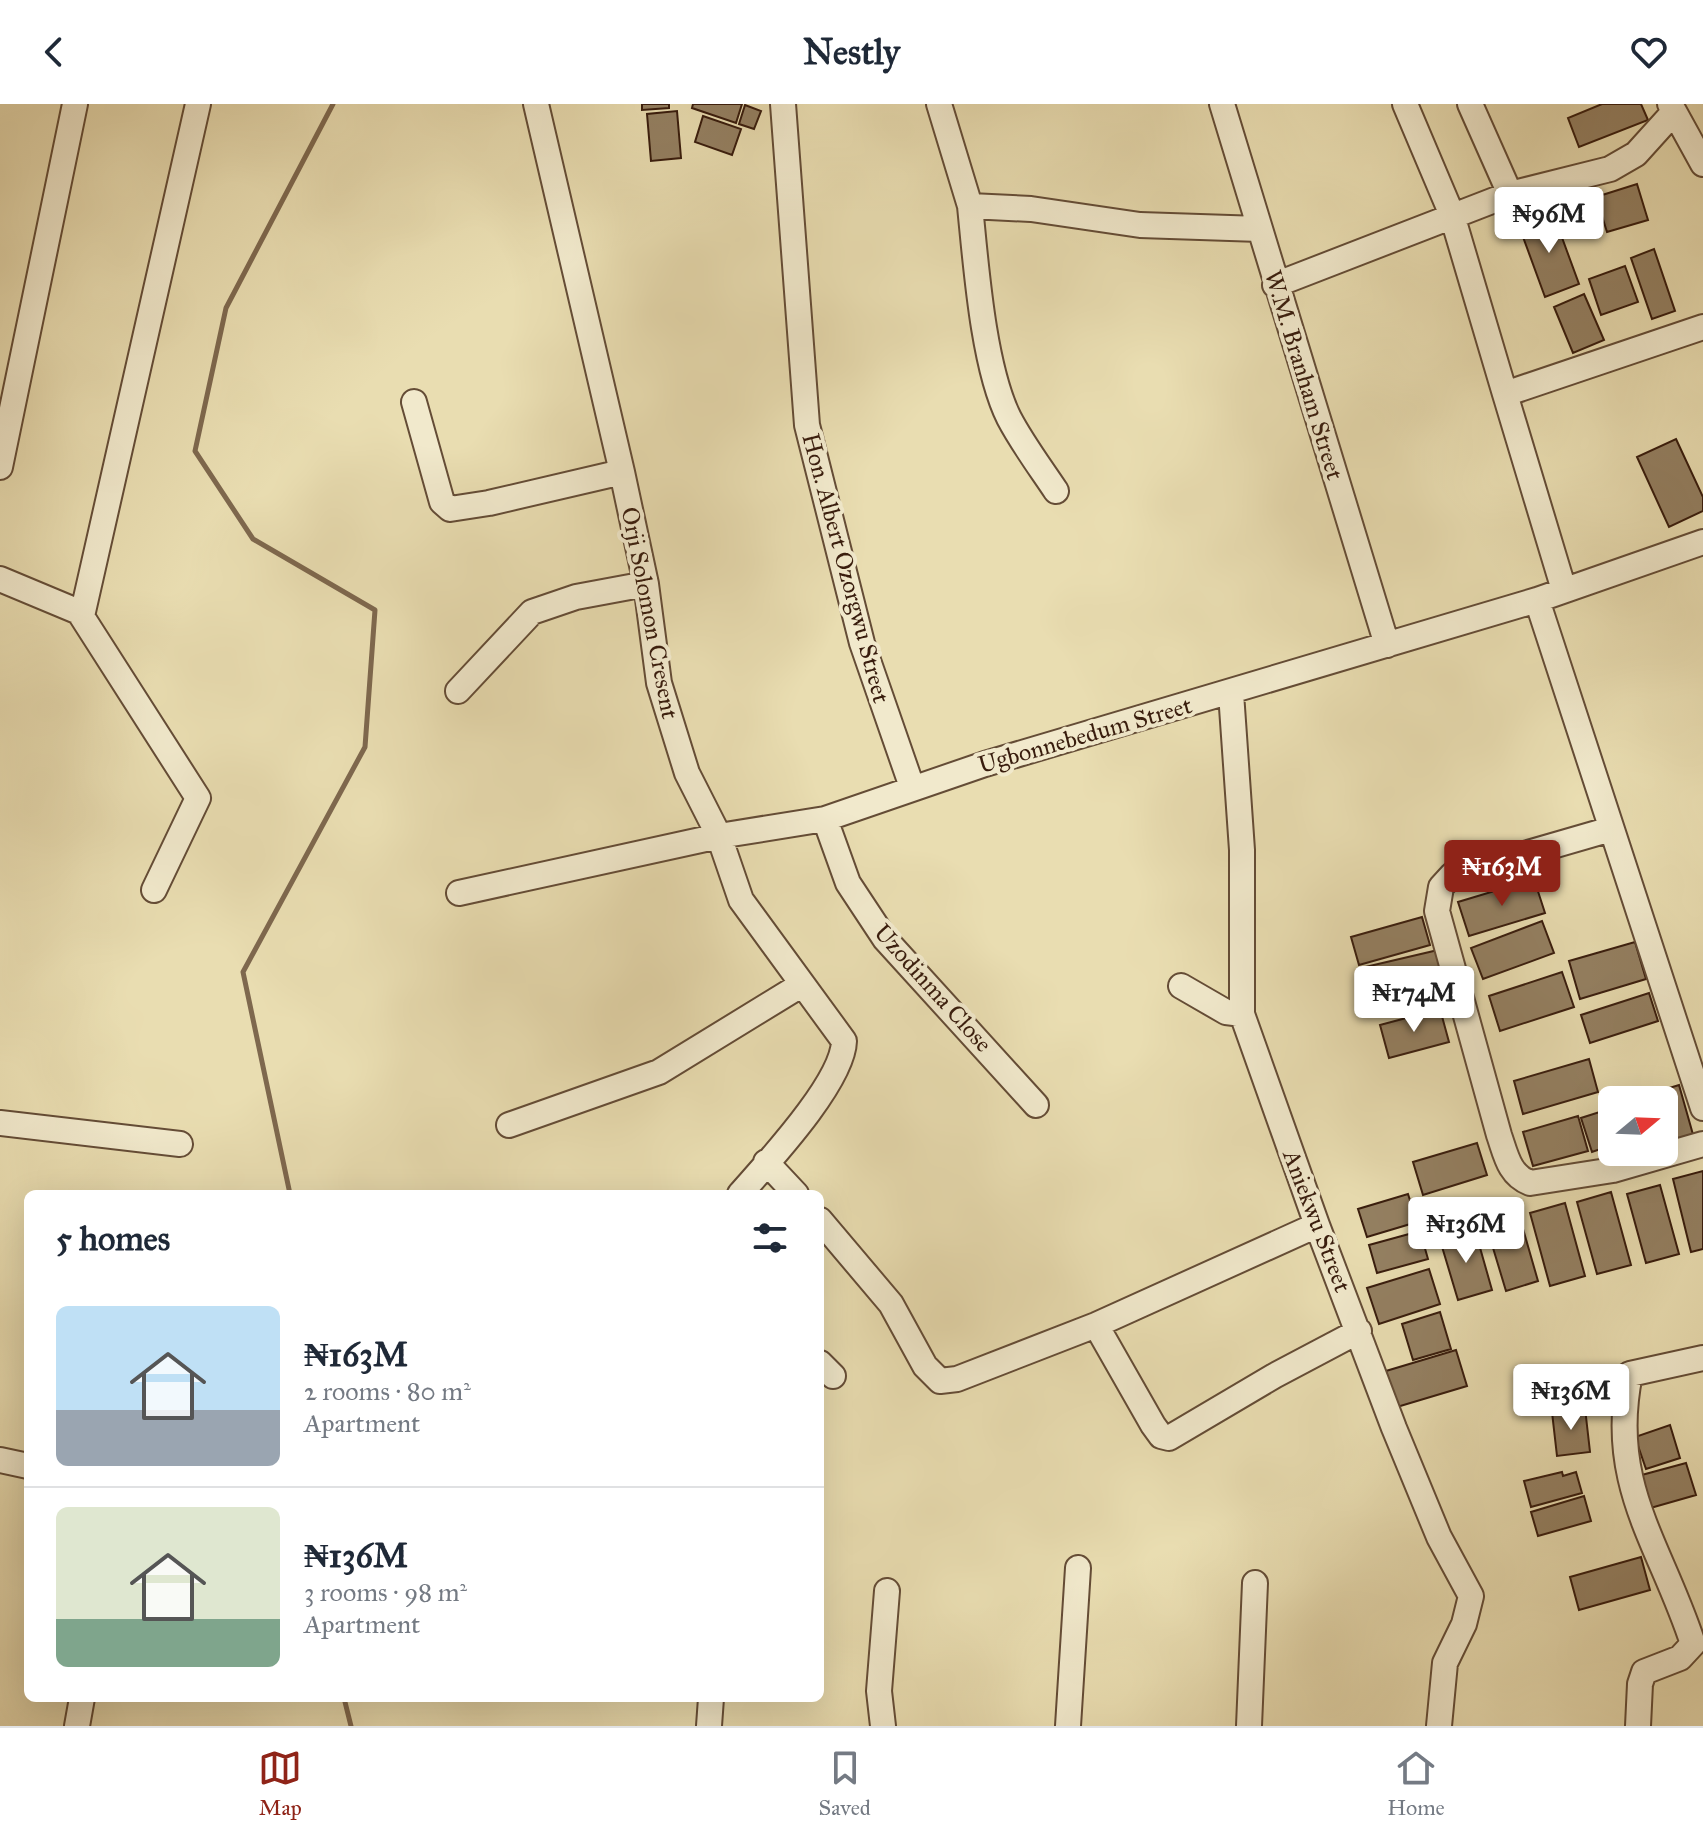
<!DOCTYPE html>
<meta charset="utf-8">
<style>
body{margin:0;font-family:"IM FELL Great Primer",serif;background:#f6f6f7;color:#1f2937;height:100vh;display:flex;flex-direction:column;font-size:30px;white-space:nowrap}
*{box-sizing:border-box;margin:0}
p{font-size:26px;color:#747a83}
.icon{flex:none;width:44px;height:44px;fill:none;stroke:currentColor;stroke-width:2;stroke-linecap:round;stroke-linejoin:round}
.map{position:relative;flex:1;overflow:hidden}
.side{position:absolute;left:24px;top:1086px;width:800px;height:512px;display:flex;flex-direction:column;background:#fff;border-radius:12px;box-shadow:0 8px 32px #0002}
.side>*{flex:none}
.needle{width:52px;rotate:71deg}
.controls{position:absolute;left:1598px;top:982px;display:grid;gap:16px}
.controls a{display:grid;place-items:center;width:80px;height:80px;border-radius:12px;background:#fff;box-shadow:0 8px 32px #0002;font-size:40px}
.price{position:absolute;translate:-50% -68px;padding:0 18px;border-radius:8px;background:#fff;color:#222;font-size:26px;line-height:52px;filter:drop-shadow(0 2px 4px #0008)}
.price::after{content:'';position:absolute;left:50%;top:48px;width:24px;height:18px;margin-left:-12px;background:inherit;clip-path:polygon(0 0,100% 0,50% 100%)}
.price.current{background:#8f2418;color:#fff}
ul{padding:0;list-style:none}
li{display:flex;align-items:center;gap:24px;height:200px;padding:0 32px}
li+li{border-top:2px solid #e0e1e3}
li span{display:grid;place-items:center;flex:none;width:224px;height:160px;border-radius:12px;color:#555}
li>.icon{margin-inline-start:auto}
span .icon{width:96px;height:96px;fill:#fffc;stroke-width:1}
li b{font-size:34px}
h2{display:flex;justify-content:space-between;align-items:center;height:96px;padding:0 32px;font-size:34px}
header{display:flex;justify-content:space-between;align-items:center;height:104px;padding:0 32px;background:#fff;font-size:36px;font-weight:700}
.menu{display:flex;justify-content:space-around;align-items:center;height:112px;border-top:2px solid #e0e1e3;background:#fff;font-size:22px;color:#747a83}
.menu a{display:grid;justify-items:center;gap:4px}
.menu .current{color:#8f2418}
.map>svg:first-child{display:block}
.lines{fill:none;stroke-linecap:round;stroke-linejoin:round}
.stream{stroke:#7e684e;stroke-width:5}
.building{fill:#948062;stroke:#381c0d;stroke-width:2}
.minor-casing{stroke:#644c36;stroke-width:28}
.minor{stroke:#f1e9cc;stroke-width:24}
.labels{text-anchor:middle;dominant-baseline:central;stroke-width:8;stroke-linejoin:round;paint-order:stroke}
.street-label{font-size:24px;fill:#381c0d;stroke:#f1e9cc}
</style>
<header><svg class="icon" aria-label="back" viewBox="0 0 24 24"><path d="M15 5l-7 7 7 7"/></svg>Nestly<svg class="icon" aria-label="heart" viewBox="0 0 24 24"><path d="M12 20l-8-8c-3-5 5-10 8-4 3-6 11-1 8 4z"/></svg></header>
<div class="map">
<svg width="1703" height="1622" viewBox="0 0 1703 1622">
<rect width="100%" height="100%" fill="#e9ddb1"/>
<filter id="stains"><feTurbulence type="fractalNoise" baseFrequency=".0025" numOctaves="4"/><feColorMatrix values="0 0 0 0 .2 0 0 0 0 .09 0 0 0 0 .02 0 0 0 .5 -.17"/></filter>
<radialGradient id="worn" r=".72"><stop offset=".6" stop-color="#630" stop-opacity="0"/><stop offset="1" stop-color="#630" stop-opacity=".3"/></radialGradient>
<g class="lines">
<path class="stream" d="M 290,1090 L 243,868 L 365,643 L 375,506 L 253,435 L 195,347 L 226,204 L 333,0
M 344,1594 L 351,1622"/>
</g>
<path class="building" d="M 642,0 L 669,0 L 669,4 L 642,6 Z
M 693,0 L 742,0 L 736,19 L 692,4 Z
M 1602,0 L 1641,0 L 1648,16 L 1579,43 L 1568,14 Z
M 745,1 L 761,7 L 754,25 L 739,20 Z
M 677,7 L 681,54 L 651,57 L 647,10 Z
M 703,12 L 741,25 L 732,51 L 695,38 Z
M 1637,80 L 1648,116 L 1607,128 L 1596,93 Z
M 1553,109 L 1579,180 L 1545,193 L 1519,122 Z
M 1654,145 L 1675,207 L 1652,215 L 1631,154 Z
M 1625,162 L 1638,198 L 1601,211 L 1589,175 Z
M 1584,190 L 1604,236 L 1573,249 L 1554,203 Z
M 1676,335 L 1703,393 L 1703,407 L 1669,423 L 1637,353 Z
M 1534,775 L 1545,809 L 1469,832 L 1458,798 Z
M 1422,813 L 1430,841 L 1359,861 L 1351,833 Z
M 1542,817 L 1554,849 L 1483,875 L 1471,844 Z
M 1635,838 L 1646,875 L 1580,895 L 1569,857 Z
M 1438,846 L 1446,880 L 1369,899 L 1361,864 Z
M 1562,868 L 1574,903 L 1500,927 L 1489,892 Z
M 1649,889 L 1658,917 L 1590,939 L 1581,911 Z
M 1440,905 L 1449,938 L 1389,954 L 1380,921 Z
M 1589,955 L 1598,988 L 1523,1010 L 1514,977 Z
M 1679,981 L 1694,1034 L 1664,1043 L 1664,996 L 1644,996 L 1643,992 Z
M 1612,1004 L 1612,1041 L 1592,1048 L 1581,1014 Z
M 1578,1012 L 1588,1047 L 1533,1062 L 1523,1028 Z
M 1477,1039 L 1487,1071 L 1423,1091 L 1413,1058 Z
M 1703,1067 L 1703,1145 L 1691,1148 L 1673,1075 Z
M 1660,1081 L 1679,1150 L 1646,1159 L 1627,1090 Z
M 1611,1088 L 1631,1161 L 1597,1170 L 1577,1098 Z
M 1408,1090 L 1417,1118 L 1367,1133 L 1358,1105 Z
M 1565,1099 L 1585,1172 L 1550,1182 L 1530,1109 Z
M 1517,1104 L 1538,1177 L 1506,1187 L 1484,1114 Z
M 1475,1126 L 1492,1186 L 1458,1196 L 1440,1136 Z
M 1420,1127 L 1428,1155 L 1377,1169 L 1369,1141 Z
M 1429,1165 L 1440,1200 L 1379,1220 L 1367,1184 Z
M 1440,1208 L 1451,1245 L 1413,1256 L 1402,1220 Z
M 1456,1246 L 1467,1282 L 1397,1303 L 1386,1267 Z
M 1585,1304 L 1590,1348 L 1557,1352 L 1552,1308 Z
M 1670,1321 L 1680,1354 L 1646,1365 L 1635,1333 Z
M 1686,1359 L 1696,1391 L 1647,1405 L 1638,1372 Z
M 1562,1368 L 1563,1372 L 1576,1368 L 1582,1389 L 1531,1403 L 1524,1377 Z
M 1584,1392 L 1591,1417 L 1538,1432 L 1531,1408 Z
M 1641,1453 L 1650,1486 L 1579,1506 L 1570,1473 Z"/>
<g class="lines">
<g class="minor-casing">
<path id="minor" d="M 536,0 L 622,368 L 646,480 L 659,579 L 687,669 L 719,732 L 741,796 L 844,937 C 843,978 768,1058 740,1090
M 783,0 L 807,321 L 862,539 L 912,683
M 939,0 L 970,102
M 1222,0 L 1387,541
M 1405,0 L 1452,111 L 1505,290 L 1703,223
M 1470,0 L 1510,90
M 1670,0 L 1703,60
M 1275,181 L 1510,90 L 1610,65 L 1636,50 L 1673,9
M 1505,290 L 1564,486
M 414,298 L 442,398 L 450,405 L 489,399 L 622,368
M 0,363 L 75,0
M 1056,387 C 1040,363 1022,339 1009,314 C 983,262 976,161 970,102 L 1031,105 L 1140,121 L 1260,125
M 0,475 L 79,508 L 198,694 L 154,786
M 1537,496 L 1703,1004
M 82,512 L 198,0
M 458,587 L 532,508 L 576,493 L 646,480
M 1231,589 L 1242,746 L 1242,910 L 1317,1121 L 1394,1324 L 1439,1433 L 1471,1492 L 1464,1520 L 1445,1559 L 1439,1622
M 825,715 L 848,779 L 885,835 L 1036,1001
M 1611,725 L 1452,771 L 1441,783 L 1437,807 L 1499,1031 C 1506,1051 1509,1071 1530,1079 L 1613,1066 L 1703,1040
M 459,789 L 719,732 L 825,715 L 985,660 L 1537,496 L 1703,438
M 1181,882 L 1226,908 L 1242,910
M 0,1019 L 180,1040
M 509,1021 L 659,968 L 801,881
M 766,1058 L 796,1090
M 820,1116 L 891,1200 L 925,1262 L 940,1277 L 957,1275 L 1096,1221 L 1317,1121
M 1096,1221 L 1153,1321 L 1161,1332 L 1169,1334 L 1274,1272 L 1359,1227
M 820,1259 L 833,1272
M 0,1356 L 28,1362
M 77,1622 L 82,1594
M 709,1622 L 711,1594
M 883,1622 L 879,1587 L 887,1487
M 1068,1622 L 1078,1464
M 1249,1622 L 1255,1479
M 1638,1622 L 1640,1580 L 1644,1568 L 1680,1554 L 1693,1540 C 1661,1441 1607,1381 1630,1270 L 1703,1254"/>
</g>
<use href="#minor" class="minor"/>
</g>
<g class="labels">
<g class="street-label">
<text transform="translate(1304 271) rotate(73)">W.M. Branham Street</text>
<text transform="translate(846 464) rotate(75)">Hon. Albert Ozorgwu Street</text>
<text transform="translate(650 509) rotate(79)">Orji Solomon Cresent</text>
<text transform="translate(1085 631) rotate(-16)">Ugbonnebedum Street</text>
<text transform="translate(933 884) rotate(48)">Uzodinma Close</text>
<text transform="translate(1317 1117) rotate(69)">Aniekwu Street</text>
</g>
</g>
<rect width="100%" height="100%" filter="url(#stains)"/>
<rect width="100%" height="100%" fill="url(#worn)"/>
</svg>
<div class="controls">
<a><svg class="needle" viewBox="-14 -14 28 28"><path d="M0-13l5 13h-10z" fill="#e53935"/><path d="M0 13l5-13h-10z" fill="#747a83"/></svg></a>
</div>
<b class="price" style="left:1549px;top:151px">₦96M</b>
<b class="price current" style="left:1502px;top:804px">₦163M</b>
<b class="price" style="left:1414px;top:930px">₦174M</b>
<b class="price" style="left:1466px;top:1161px">₦136M</b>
<b class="price" style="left:1571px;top:1328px">₦136M</b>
<section class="side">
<h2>5 homes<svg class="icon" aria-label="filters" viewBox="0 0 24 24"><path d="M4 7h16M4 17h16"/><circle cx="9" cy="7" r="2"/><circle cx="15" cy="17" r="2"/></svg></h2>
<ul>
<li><span style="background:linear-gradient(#bfe0f5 65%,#9aa5b1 0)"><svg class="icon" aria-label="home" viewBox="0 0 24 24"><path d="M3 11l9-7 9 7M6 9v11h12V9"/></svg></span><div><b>₦163M</b><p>2 rooms · 80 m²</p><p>Apartment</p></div></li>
<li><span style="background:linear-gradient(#dfe7d0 70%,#7fa58c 0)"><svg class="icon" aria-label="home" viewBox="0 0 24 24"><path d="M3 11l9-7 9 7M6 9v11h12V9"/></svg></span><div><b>₦136M</b><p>3 rooms · 98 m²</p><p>Apartment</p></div></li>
</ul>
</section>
</div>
<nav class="menu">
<a class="current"><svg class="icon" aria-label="map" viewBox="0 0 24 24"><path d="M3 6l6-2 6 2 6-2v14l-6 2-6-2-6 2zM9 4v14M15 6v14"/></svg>Map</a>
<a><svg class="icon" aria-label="saved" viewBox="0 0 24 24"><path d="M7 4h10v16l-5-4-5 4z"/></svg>Saved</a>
<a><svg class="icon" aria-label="home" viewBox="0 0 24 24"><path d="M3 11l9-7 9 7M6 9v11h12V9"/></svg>Home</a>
</nav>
